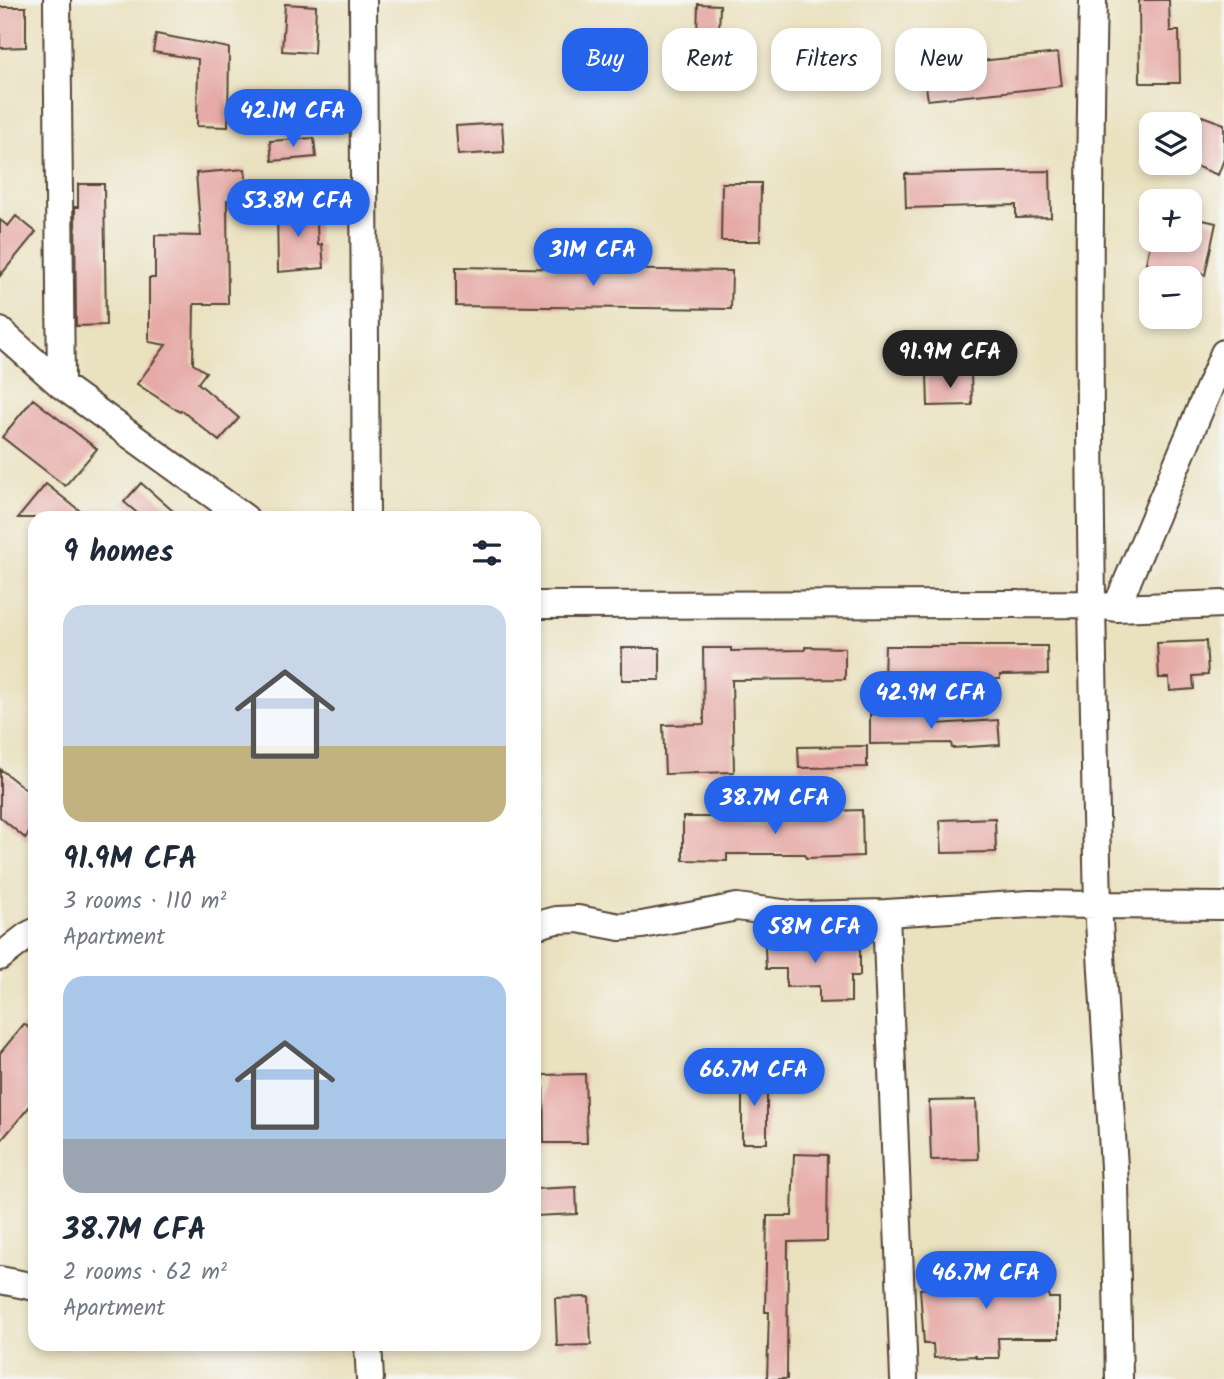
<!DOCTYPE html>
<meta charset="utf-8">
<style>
body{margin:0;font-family:Kalam,sans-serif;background:#f6f6f7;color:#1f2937;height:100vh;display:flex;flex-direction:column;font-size:26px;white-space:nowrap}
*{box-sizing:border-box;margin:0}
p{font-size:23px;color:#747a83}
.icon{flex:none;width:38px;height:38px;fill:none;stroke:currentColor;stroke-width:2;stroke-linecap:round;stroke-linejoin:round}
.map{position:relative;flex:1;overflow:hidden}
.sheet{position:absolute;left:28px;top:511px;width:513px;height:840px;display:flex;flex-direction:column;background:#fff;border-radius:21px;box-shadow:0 4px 10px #0003}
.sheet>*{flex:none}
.hud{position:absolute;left:562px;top:28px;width:556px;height:63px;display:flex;gap:14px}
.buttons{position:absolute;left:1139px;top:112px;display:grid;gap:14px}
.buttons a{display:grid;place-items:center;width:63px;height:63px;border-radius:14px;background:#fff;box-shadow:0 4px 10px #0003;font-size:35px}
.price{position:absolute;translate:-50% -60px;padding:0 16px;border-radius:24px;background:#2563eb;color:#fff;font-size:23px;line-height:46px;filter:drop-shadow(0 2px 4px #0008)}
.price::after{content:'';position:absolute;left:50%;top:42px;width:21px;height:16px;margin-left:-10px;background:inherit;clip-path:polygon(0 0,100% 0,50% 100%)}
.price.current{background:#222;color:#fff}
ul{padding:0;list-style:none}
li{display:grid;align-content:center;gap:14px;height:371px;padding:0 35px}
li span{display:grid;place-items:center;height:217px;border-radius:21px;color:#555}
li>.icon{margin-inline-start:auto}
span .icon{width:126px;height:126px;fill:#fffc;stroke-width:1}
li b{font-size:30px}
h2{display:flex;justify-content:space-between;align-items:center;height:84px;padding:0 35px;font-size:30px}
.chip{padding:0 24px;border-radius:21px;background:#fff;box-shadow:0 4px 10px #0003;font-size:24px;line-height:63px}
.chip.current{background:#2563eb;color:#fff}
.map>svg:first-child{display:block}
.building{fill:#e6aba7}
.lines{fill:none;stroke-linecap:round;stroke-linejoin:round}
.minor-casing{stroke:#554536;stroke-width:30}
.minor{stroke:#fff;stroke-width:26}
</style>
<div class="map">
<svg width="1224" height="1379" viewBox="0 0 1224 1379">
<rect width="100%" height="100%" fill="#f6f6f2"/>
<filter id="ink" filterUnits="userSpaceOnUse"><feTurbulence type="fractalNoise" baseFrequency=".0143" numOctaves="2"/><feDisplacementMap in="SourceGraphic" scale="14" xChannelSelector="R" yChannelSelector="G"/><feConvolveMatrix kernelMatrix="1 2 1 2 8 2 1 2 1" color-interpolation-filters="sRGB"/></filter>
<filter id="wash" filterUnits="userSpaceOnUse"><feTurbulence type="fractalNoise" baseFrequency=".00686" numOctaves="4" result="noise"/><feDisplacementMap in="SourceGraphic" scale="28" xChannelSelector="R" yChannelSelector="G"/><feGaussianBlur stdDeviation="1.57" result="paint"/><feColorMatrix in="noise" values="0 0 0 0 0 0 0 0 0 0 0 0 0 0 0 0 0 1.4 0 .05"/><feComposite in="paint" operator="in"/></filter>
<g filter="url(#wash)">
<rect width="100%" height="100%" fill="#eae1bf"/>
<g id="blocks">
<path class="building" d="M 1139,0 L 1169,0 L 1170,31 L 1179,31 L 1180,83 L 1140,83 Z
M 285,4 L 316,6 L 314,53 L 282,51 Z
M 698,4 L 720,5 L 719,35 L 697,34 Z
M 0,7 L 26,7 L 26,47 L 0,48 Z
M 156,34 L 229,48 L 228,127 L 197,126 L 198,59 L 153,52 Z
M 1058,53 L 1062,86 L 928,100 L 924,73 L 942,71 L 942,65 Z
M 1202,116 L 1224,124 L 1224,159 L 1218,175 L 1190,164 L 1190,147 L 1197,148 Z
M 502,123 L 504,152 L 458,155 L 456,126 Z
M 314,138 L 316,157 L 272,161 L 270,141 Z
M 245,169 L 248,199 L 227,200 L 228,304 L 194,304 L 193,364 L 206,372 L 198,383 L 239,418 L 219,441 L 181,410 L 180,412 L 137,384 L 166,345 L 149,342 L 149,278 L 155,278 L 155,235 L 201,236 L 196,173 Z
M 1050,171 L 1051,217 L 1016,218 L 1016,205 L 906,208 L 905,174 Z
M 722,183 L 761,183 L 760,241 L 721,241 Z
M 78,184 L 104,184 L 106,325 L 76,326 L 75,207 L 78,207 Z
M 316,205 L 318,245 L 322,244 L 324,268 L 278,272 L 277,206 Z
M 16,216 L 36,232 L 0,276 L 0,220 L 8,226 Z
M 1190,217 L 1216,223 L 1205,275 L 1146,263 L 1151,240 L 1190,240 Z
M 456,267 L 732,271 L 731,309 L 456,306 Z
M 971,373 L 972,405 L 928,406 L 927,374 Z
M 33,399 L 97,449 L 65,486 L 2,437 Z
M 141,483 L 181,518 L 143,518 L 124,502 Z
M 46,484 L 89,518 L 18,518 Z
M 1206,641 L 1208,675 L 1193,676 L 1194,689 L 1170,691 L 1169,678 L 1159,678 L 1157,643 Z
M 885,646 L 1047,646 L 1048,674 L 1000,675 L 1000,679 L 884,678 Z
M 805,647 L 845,648 L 845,679 L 732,680 L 734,772 L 665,774 L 663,725 L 704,724 L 703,648 L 731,648 L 731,651 L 805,650 Z
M 622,648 L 660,648 L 660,680 L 622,680 Z
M 936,713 L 936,724 L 998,720 L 1000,745 L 952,748 L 951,743 L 870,744 L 870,714 Z
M 867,746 L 867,767 L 799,768 L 798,747 Z
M 0,769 L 35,797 L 35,826 L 25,838 L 0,817 Z
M 862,810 L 863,856 L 806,858 L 805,854 L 727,854 L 727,861 L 683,860 L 683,817 L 728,817 L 728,819 L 804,819 L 804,812 Z
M 995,818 L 996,852 L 942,853 L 940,820 Z
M 764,927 L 783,929 L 784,944 L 860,943 L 860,976 L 851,976 L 851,1002 L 819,1003 L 819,986 L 786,987 L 786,969 L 766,969 Z
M 24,1024 L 35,1033 L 35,1100 L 0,1142 L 0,1053 Z
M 585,1074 L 587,1143 L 544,1143 L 543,1075 Z
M 742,1074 L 767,1074 L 767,1143 L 742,1143 Z
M 976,1100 L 978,1159 L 931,1160 L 929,1101 Z
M 794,1154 L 828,1155 L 827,1241 L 788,1242 L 787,1379 L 767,1379 L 769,1312 L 765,1312 L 767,1216 L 792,1216 Z
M 576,1187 L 577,1214 L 534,1216 L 534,1189 Z
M 1012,1271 L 1049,1271 L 1049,1298 L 1059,1298 L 1059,1338 L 998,1338 L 999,1358 L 976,1358 L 976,1356 L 934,1358 L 933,1344 L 924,1344 L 920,1289 L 929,1288 L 929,1274 Z
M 589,1297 L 591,1345 L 557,1346 L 555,1298 Z"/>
</g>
</g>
<g filter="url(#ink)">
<use href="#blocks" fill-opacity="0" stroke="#554536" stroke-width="2"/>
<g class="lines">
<g class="minor-casing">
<path id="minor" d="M 57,0 L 61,385
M 363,0 L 366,518
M 0,331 L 61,385 L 245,518
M 534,605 L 1091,604 L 1116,608 L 1224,604
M 1116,608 L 1224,353
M 886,913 L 904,1379
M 534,926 L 556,920 L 578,919 L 620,927 L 642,925 L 737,907 L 798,915 L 886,913 L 1030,904 L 1098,905 C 1091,603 1086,301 1093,0
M 0,957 L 27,936 L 35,932
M 0,1280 L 35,1287
M 368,1344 L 370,1379
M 1119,1379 L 1115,1184 L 1098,905 L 1224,906"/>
</g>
<use href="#minor" class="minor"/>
</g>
</g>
</svg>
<div class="buttons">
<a><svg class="icon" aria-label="layers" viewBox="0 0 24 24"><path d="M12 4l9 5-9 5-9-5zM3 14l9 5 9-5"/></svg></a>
<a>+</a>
<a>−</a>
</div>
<b class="price" style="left:293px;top:149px">42.1M CFA</b>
<b class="price" style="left:298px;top:239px">53.8M CFA</b>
<b class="price" style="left:593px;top:288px">31M CFA</b>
<b class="price current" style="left:950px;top:390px">91.9M CFA</b>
<b class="price" style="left:931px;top:731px">42.9M CFA</b>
<b class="price" style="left:775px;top:836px">38.7M CFA</b>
<b class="price" style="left:815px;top:965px">58M CFA</b>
<b class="price" style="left:754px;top:1108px">66.7M CFA</b>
<b class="price" style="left:986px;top:1311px">46.7M CFA</b>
<div class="hud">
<a class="chip current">Buy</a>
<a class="chip">Rent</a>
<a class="chip">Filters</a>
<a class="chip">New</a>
</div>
<section class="sheet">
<h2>9 homes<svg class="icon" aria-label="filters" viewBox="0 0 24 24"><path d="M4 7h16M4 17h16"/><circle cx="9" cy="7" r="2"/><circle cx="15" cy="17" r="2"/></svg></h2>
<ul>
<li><span style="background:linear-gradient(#c9d6e8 65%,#c2b280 0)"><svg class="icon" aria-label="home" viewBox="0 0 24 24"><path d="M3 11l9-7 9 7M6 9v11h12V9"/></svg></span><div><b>91.9M CFA</b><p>3 rooms · 110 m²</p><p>Apartment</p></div></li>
<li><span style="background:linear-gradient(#a9c7e8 75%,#9aa5b1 0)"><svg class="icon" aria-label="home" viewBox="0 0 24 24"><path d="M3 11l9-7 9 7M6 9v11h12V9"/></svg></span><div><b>38.7M CFA</b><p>2 rooms · 62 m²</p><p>Apartment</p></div></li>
</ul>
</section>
</div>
